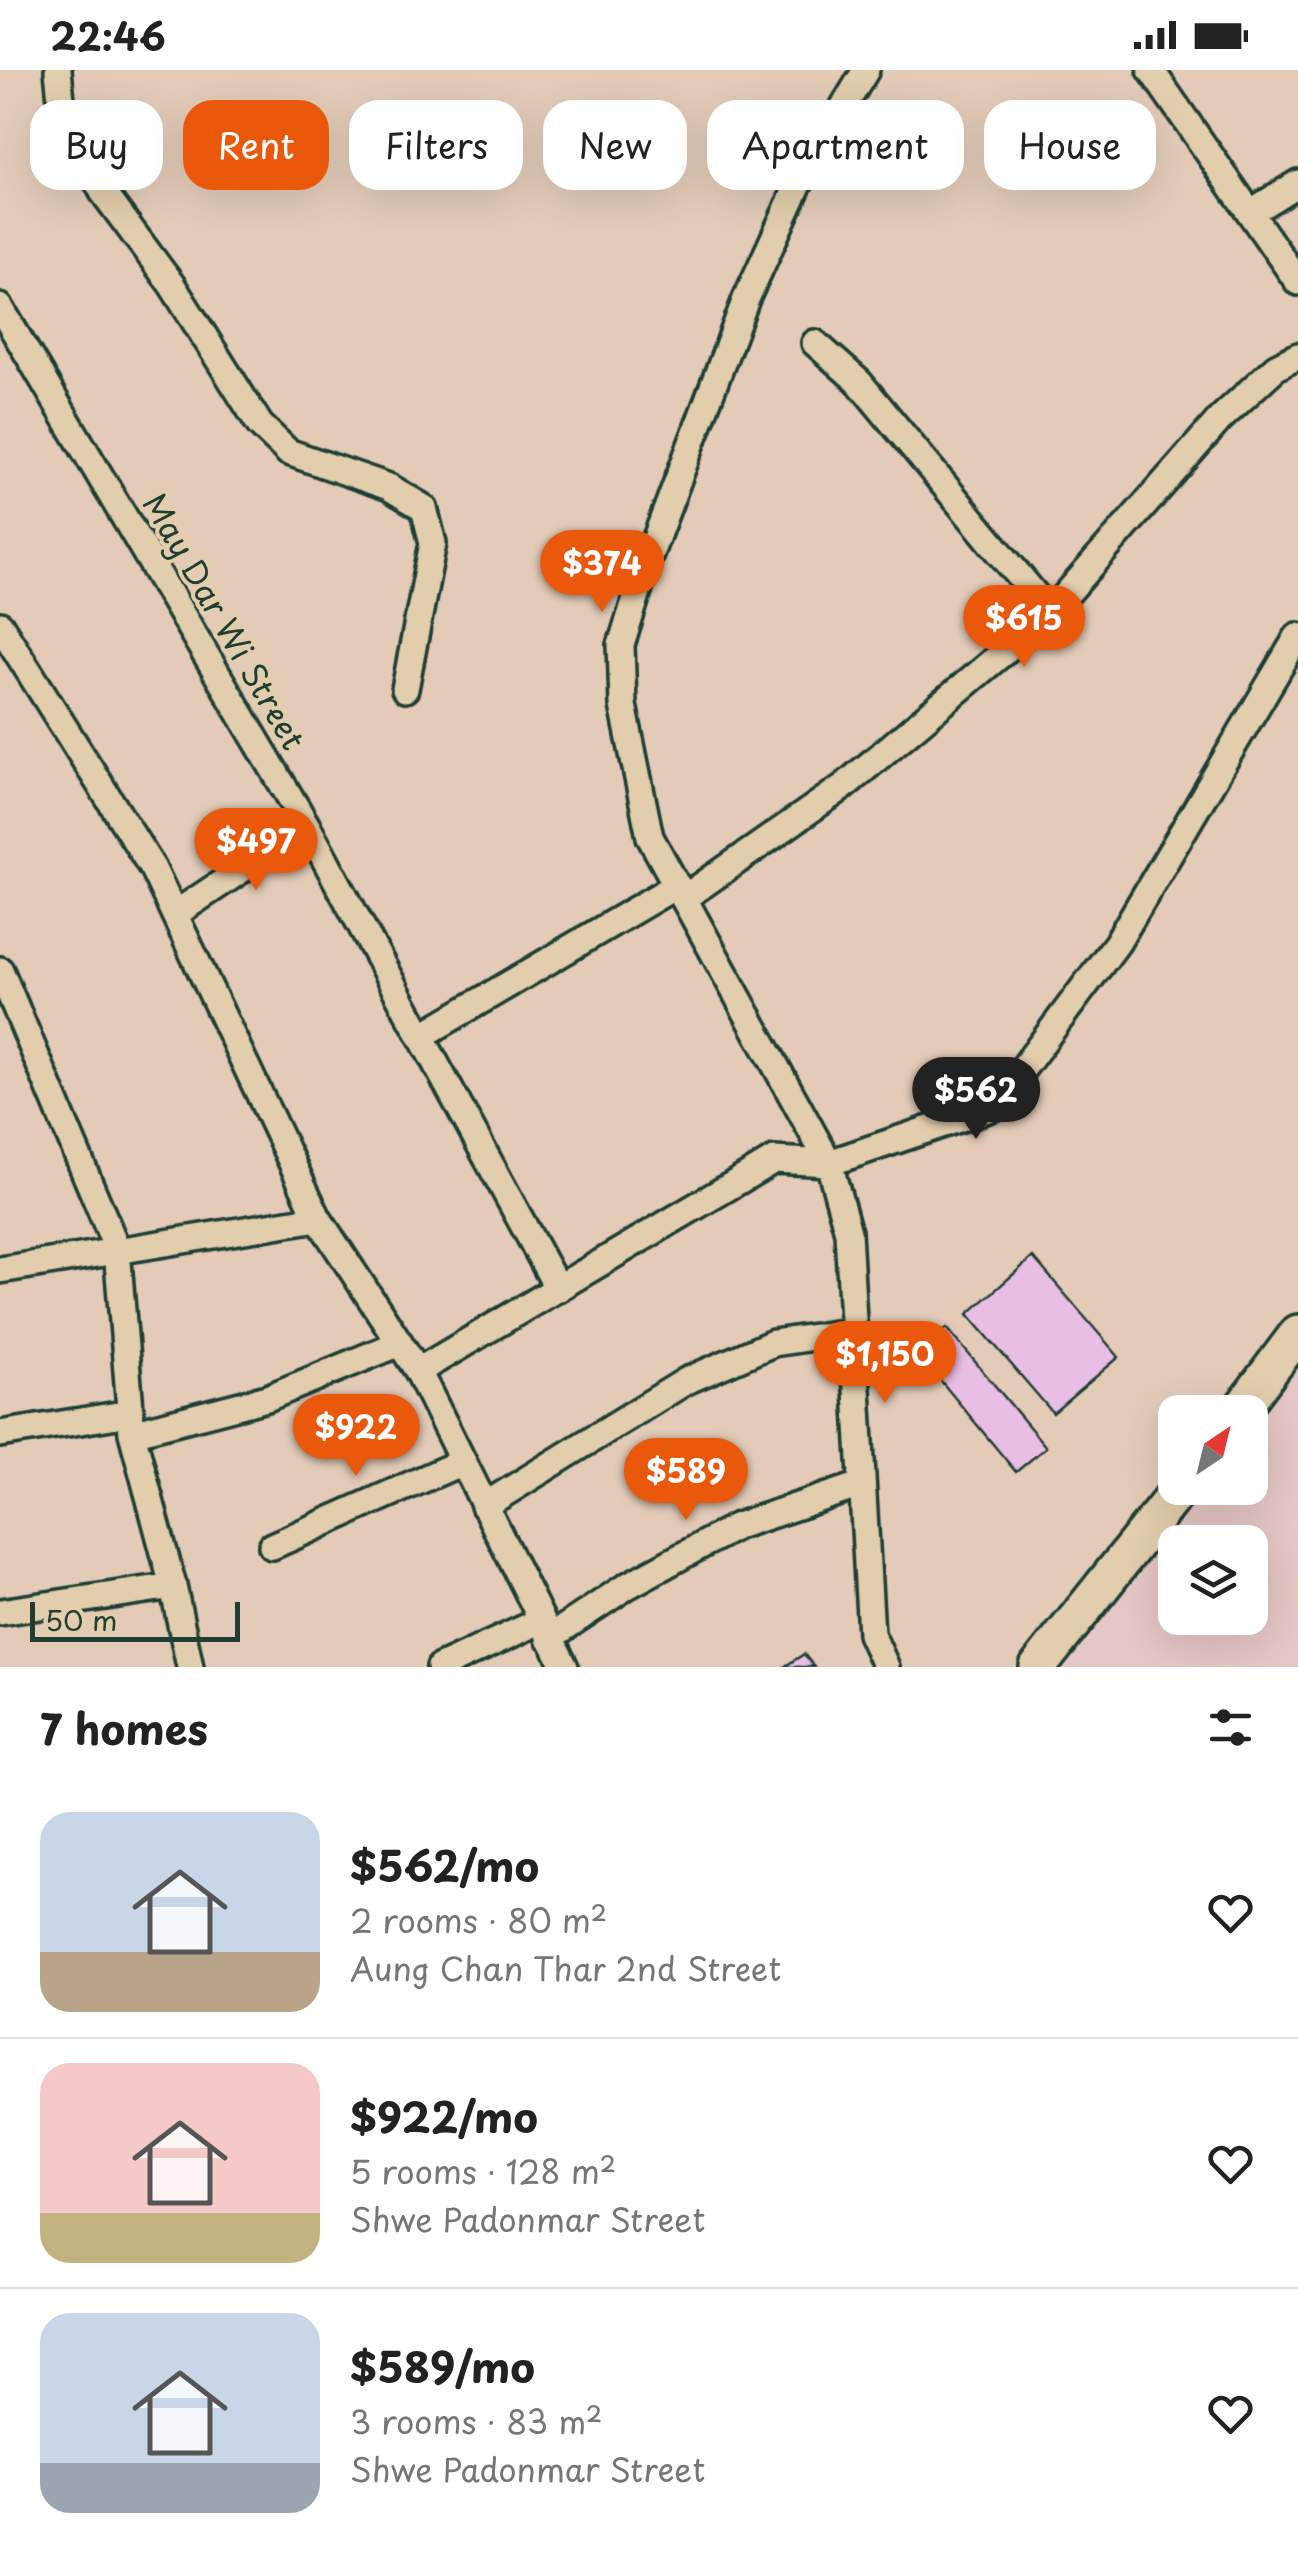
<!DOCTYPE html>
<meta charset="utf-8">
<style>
body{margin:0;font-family:"Playpen Sans",sans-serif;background:#f2f2f2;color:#222;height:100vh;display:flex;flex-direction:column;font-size:38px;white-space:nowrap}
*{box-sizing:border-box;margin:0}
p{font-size:32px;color:#767676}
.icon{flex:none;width:55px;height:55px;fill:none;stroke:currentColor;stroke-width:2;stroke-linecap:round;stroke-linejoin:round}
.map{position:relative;height:1597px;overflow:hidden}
.sheet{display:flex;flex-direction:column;background:#fff;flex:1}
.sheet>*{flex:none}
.guide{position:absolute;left:30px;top:30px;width:1240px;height:90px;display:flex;gap:20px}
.needle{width:65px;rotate:35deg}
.controls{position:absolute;left:1158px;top:1325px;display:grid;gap:20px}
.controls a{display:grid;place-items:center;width:110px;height:110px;border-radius:20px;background:#fff;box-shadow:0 10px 40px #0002;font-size:50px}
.scale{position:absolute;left:30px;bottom:25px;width:210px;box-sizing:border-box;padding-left:10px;border:5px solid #1f3d34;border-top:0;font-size:28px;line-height:35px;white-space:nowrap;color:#1f3d34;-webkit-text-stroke:8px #e2cead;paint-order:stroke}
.price{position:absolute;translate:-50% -85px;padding:0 22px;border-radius:35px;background:#ea580c;color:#fff;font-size:32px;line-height:65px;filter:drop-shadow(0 2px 5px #0008)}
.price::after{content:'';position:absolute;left:50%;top:60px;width:30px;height:22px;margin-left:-15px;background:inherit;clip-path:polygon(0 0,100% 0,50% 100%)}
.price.active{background:#222;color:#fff}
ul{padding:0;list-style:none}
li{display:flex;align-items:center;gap:30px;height:250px;padding:0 40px}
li+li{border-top:2px solid #e0e0e0}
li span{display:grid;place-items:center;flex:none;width:280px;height:200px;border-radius:30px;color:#555}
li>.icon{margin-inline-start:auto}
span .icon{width:120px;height:120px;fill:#fffc;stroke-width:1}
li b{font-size:42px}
h2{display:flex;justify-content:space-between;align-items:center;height:120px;padding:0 40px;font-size:42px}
.tag{padding:0 35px;border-radius:30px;background:#fff;box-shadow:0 10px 40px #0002;font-size:35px;line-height:90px}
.tag.active{background:#ea580c;color:#fff}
.status{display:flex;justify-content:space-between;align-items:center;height:70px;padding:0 50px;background:#fff;direction:ltr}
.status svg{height:28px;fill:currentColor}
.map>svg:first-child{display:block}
.built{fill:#e5c7c5;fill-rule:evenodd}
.building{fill:#e9bee4;stroke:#1f3d34;stroke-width:2.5}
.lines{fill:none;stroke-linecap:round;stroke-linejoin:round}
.street-casing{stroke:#1f3d34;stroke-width:32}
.secondary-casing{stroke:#1f3d34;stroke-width:42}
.street{stroke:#e2cead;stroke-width:25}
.secondary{stroke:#e2cead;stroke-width:35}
.labels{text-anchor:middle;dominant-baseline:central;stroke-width:8;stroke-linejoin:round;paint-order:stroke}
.street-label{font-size:32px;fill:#1f3d34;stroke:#e2cead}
</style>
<div class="status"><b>22:46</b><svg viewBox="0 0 49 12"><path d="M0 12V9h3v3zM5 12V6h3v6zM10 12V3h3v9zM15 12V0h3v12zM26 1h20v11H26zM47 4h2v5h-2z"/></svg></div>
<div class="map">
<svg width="1298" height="1597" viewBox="0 0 1298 1597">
<rect width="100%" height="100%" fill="#e3cbb8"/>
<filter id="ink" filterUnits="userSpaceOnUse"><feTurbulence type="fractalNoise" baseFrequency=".01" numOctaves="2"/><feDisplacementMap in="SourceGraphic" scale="20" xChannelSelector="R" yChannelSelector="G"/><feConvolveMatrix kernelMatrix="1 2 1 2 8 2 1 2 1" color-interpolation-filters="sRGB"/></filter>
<g filter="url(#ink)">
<path class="built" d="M 1298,1294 L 1298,1597 L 1063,1597 L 1202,1418 L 1250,1418 L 1250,1356 ZM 1175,1472 L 1250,1472 L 1250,1548 L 1175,1548 Z"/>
<path class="building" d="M 1033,1187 L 1119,1287 L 1053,1343 L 968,1244 Z
M 947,1258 L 1046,1377 L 1016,1402 L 917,1282 Z
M 804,1584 L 814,1597 L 784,1597 Z"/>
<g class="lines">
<g class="street-casing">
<path id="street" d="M 58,0 L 63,49 L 103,122 L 172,215 L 260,355 L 288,382 L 389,417 L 424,438 L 433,473 L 405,619
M 866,0 L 806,98 L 746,229 L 650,484 L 621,575 L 623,635 L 650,767 L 829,1093 L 848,1162 L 871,1564 L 886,1597
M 1151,0 L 1298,212
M 1253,141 L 1298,113
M 0,237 L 307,756 L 558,1219
M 815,273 L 859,312 L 1050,543
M 0,555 L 153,799 L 318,1148 L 418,1301 L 565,1597
M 684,828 L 843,717 L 1050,543 L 1220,349 L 1276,297 L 1298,286
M 175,844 L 307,756
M 0,900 L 117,1179 L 132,1363 L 173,1516 L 190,1597
M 421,966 L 677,815
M 0,1200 L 318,1148
M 418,1301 L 774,1090 L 829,1093 L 994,1037 L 1117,873 L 1298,566
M 132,1363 L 267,1328 L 400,1273
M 0,1364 L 130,1343
M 484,1436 L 686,1311 L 773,1273 L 855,1261
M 272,1476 L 462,1392
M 0,1542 L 173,1516
M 549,1568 L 627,1516 L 737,1456 L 861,1415
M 440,1597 L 540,1551"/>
</g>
<g class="secondary-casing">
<path id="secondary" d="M 1239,1342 L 1298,1263
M 1038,1597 L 1180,1418"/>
</g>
<use href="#street" class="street"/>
<use href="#secondary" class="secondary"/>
</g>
</g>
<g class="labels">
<g class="street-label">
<text transform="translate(225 551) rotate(60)">May Dar Wi Street</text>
</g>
</g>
</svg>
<div class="controls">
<a><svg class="needle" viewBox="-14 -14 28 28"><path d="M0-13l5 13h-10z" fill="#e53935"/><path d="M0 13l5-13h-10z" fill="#767676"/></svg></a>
<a><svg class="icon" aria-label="layers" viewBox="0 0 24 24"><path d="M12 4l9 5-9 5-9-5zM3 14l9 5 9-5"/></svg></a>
</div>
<div class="scale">50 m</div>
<b class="price" style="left:602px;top:545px">$374</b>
<b class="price" style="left:1024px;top:600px">$615</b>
<b class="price" style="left:256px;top:823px">$497</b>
<b class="price active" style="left:976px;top:1072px">$562</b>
<b class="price" style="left:885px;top:1336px">$1,150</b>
<b class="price" style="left:356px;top:1409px">$922</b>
<b class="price" style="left:686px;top:1453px">$589</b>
<div class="guide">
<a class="tag">Buy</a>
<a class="tag active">Rent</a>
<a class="tag">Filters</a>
<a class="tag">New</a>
<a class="tag">Apartment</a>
<a class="tag">House</a>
</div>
</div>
<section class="sheet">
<h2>7 homes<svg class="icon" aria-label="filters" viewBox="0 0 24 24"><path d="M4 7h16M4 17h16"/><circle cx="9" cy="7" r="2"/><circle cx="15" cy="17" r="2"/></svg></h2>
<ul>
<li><span style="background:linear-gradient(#c9d6e8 70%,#b9a48a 0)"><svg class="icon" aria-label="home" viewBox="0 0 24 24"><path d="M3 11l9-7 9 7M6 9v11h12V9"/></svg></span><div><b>$562/mo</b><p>2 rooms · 80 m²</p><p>Aung Chan Thar 2nd Street</p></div><svg class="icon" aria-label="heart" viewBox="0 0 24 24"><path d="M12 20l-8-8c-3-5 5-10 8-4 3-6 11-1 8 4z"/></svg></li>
<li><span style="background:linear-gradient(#f6c9c9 75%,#c2b280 0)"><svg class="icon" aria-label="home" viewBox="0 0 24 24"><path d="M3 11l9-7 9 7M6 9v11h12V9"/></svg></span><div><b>$922/mo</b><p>5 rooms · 128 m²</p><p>Shwe Padonmar Street</p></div><svg class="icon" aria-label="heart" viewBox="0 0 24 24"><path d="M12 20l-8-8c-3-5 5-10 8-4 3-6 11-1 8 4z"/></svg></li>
<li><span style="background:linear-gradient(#c9d6e8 75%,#9aa5b1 0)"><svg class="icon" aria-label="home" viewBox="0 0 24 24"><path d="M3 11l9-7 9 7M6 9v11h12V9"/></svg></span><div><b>$589/mo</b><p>3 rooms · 83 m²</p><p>Shwe Padonmar Street</p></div><svg class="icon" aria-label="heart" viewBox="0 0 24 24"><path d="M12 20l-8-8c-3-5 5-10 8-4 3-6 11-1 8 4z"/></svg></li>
</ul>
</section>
